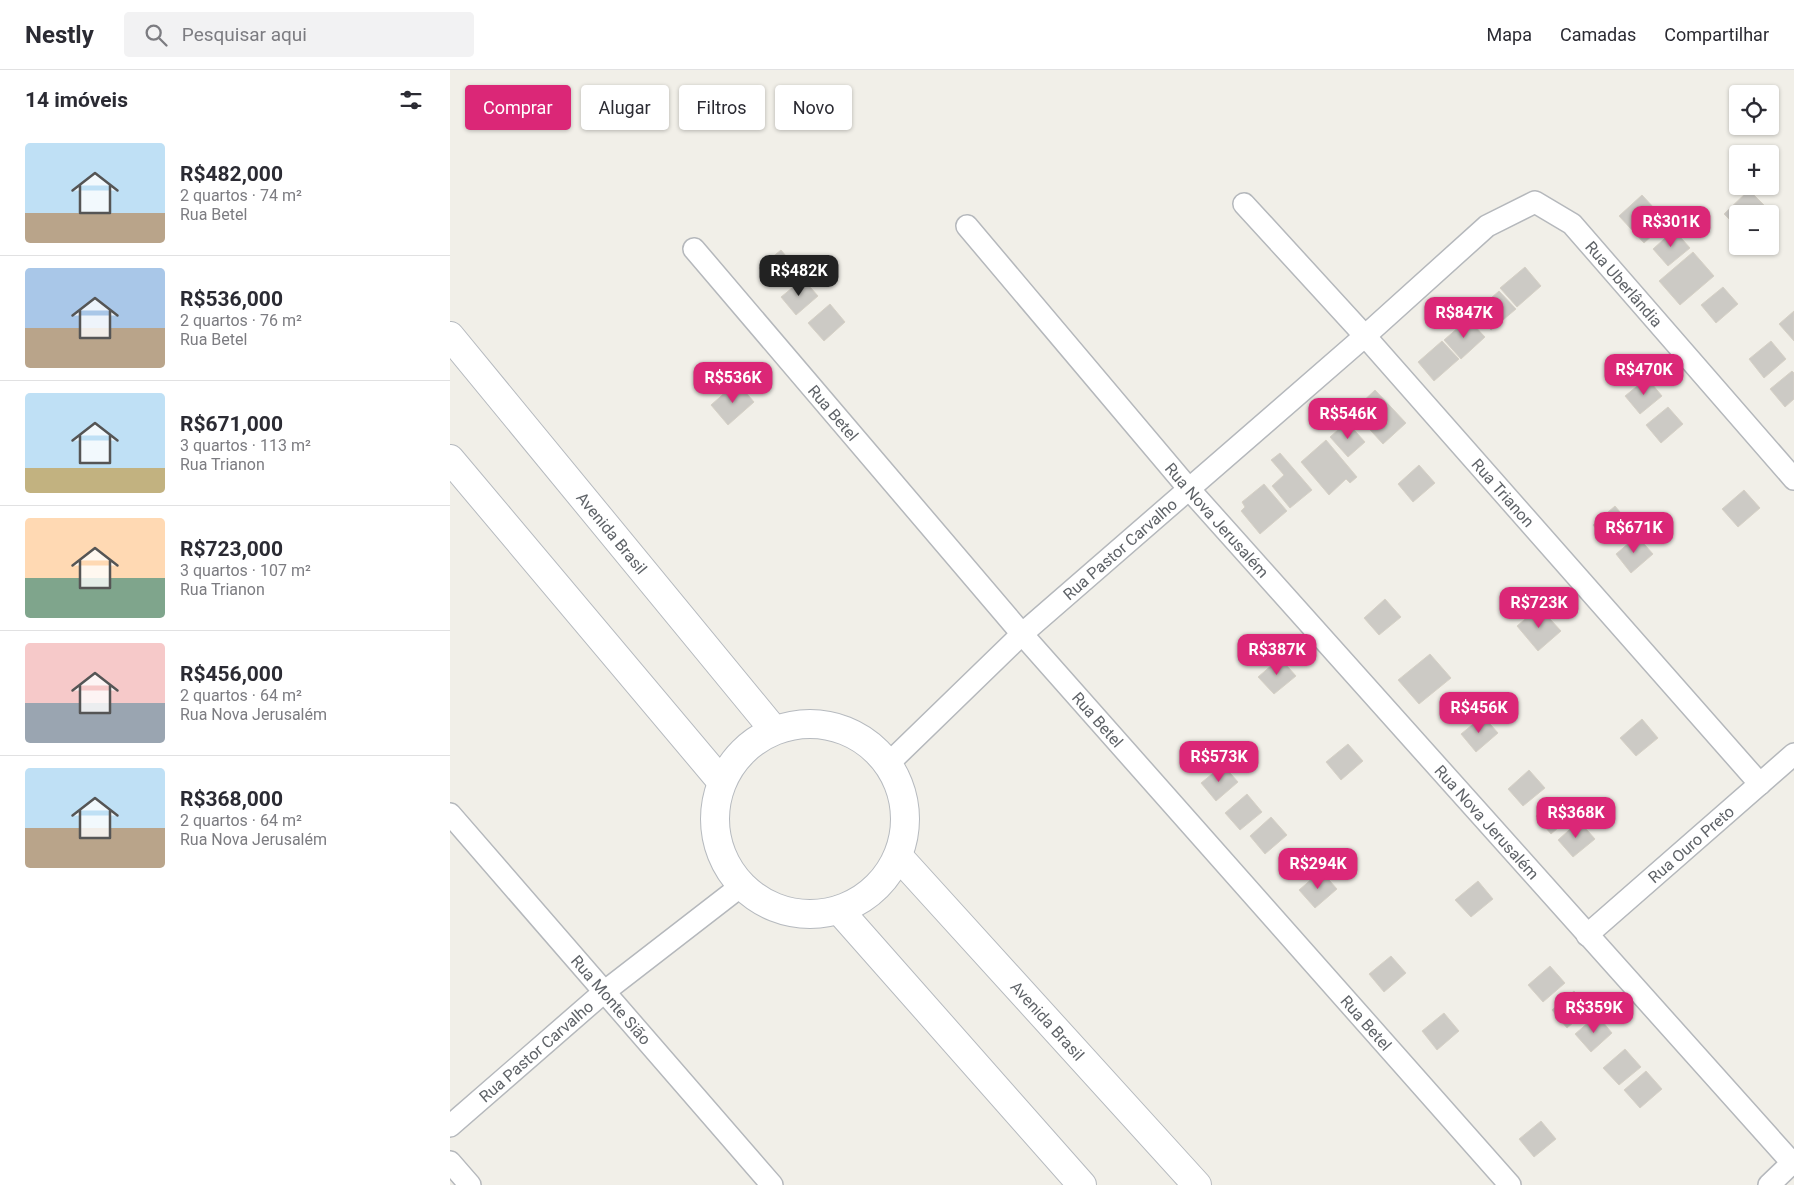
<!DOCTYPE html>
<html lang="pt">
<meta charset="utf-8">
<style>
body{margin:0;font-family:Roboto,sans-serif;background:#f2f2f3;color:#2b2b33;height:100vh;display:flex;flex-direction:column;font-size:19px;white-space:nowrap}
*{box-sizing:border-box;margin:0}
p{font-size:16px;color:#7c7c81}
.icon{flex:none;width:28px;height:28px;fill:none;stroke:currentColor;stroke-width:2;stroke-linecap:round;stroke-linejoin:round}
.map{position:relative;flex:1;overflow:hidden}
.sheet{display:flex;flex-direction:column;background:#fff;width:450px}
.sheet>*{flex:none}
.hud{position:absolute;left:15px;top:15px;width:475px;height:45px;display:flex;gap:10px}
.buttons{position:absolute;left:1279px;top:15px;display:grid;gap:10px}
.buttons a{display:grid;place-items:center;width:50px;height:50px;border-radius:5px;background:#fff;box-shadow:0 1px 4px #0004;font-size:25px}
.price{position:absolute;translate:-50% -42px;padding:0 11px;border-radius:10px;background:#db2777;color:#fff;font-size:16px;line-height:32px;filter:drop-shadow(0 1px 2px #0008)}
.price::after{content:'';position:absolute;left:50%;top:30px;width:15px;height:11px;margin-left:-8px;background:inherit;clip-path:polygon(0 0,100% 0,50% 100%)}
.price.on{background:#222;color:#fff}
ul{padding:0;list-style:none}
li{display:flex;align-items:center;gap:15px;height:125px;padding:0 25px}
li+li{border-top:1px solid #e1e1e2}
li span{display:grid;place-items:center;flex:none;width:140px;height:100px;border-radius:5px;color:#555}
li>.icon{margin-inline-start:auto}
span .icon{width:60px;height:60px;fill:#fffc;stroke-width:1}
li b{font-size:21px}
h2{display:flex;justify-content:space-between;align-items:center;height:60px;padding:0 25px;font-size:21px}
.pill{padding:0 18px;border-radius:5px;background:#fff;box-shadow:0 1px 4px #0004;font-size:18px;line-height:45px}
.pill.on{background:#db2777;color:#fff}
header{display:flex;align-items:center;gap:30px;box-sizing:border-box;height:70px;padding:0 25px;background:#fff;border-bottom:1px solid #e1e1e2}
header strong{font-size:24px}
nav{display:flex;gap:28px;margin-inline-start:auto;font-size:18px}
.search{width:350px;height:45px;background:#f2f2f3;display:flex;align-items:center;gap:12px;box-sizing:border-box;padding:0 18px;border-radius:5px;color:#7c7c81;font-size:19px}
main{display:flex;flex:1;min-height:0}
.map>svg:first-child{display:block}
.building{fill:#cccac5;stroke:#d6d1c6}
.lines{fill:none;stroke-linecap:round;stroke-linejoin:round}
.minor-casing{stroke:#b5b8bc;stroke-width:24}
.secondary-casing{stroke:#b6babf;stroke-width:30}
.minor{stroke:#fff;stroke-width:21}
.secondary{stroke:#fff;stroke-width:28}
.labels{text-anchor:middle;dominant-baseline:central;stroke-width:4;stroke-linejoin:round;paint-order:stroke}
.street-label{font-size:16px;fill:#5f6368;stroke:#fff}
</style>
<header>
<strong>Nestly</strong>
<div class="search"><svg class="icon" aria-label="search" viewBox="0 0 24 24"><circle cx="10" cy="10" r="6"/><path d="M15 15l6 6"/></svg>Pesquisar aqui</div>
<nav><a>Mapa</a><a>Camadas</a><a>Compartilhar</a></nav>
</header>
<main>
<section class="sheet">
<h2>14 imóveis<svg class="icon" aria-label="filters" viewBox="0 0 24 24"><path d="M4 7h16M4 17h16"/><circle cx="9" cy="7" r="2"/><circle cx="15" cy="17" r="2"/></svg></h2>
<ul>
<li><span style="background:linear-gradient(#bfe0f5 70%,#b9a48a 0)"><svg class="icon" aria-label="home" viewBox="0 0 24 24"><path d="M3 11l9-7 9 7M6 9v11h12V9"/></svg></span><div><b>R$482,000</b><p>2 quartos · 74 m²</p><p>Rua Betel</p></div></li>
<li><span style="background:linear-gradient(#a9c7e8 60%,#b9a48a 0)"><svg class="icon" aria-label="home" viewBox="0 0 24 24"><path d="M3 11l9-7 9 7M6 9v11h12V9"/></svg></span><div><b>R$536,000</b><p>2 quartos · 76 m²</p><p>Rua Betel</p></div></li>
<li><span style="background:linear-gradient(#bfe0f5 75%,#c2b280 0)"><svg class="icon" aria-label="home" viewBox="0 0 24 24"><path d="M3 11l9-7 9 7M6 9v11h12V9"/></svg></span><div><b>R$671,000</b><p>3 quartos · 113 m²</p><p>Rua Trianon</p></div></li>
<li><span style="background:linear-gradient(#ffd9b3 60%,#7fa58c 0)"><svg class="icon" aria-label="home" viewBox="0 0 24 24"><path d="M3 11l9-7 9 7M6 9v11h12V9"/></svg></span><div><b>R$723,000</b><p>3 quartos · 107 m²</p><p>Rua Trianon</p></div></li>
<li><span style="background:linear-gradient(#f6c9c9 60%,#9aa5b1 0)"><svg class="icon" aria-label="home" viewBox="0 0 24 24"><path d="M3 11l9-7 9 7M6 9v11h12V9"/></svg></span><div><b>R$456,000</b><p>2 quartos · 64 m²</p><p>Rua Nova Jerusalém</p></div></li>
<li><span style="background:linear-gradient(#bfe0f5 60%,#b9a48a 0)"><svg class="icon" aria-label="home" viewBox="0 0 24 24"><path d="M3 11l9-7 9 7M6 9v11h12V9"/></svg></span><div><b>R$368,000</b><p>2 quartos · 64 m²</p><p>Rua Nova Jerusalém</p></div></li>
</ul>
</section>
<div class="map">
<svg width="1344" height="1115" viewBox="0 0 1344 1115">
<rect width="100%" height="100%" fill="#f1efe8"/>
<path class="building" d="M 1299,120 L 1329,150 L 1320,159 L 1320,144 L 1288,144 L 1288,158 L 1274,144 Z
M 1192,125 L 1217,152 L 1194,173 L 1169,146 Z
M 1224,160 L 1240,178 L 1218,196 L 1203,179 Z
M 331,180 L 346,198 L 325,216 L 309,198 Z
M 1243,182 L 1264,206 L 1230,235 L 1209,211 Z
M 1075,197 L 1091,216 L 1067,237 L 1050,218 Z
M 353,209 L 368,226 L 346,245 L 331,227 Z
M 1273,217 L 1288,234 L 1266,253 L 1251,235 Z
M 1049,221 L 1066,239 L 1041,260 L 1025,242 Z
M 380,234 L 395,252 L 374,271 L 358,253 Z
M 1344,241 L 1344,271 L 1329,254 Z
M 1018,249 L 1035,267 L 1011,289 L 994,270 Z
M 992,271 L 1009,289 L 984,311 L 968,292 Z
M 1321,271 L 1336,289 L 1314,308 L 1299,289 Z
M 1342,301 L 1344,303 L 1344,329 L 1335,337 L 1320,319 Z
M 1197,308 L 1212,326 L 1190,344 L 1175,326 Z
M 287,312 L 304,332 L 278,355 L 261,335 Z
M 925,320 L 956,353 L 933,374 L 911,350 L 913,347 L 905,339 Z
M 1218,337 L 1233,354 L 1211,373 L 1196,355 Z
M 897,352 L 915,372 L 898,387 L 880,367 Z
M 876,370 L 907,407 L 900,413 L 896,409 L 879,425 L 851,392 Z
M 830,383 L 862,420 L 840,438 L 822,416 L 834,405 L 821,390 Z
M 969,395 L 985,413 L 963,432 L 948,414 Z
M 814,414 L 837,441 L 810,464 L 791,441 L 795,437 L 792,432 Z
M 1294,420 L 1310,438 L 1288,457 L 1272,439 Z
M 1165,436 L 1180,454 L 1158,473 L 1143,455 Z
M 1187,466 L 1203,484 L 1181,503 L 1166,484 Z
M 935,529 L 951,547 L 929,565 L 914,548 Z
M 1089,537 L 1111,561 L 1088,581 L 1067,556 Z
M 980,584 L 1001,608 L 969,634 L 948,610 Z
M 830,588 L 846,606 L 824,624 L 808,607 Z
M 1033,646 L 1048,663 L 1026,682 L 1011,664 Z
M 1192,649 L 1208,668 L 1186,686 L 1170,668 Z
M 898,674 L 913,691 L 891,710 L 876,692 Z
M 773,695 L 788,712 L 766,731 L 751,713 Z
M 1079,700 L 1095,718 L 1073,736 L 1058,719 Z
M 797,724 L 812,742 L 790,760 L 775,743 Z
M 1108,727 L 1123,745 L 1101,764 L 1086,746 Z
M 821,747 L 837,765 L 815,784 L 800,766 Z
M 1129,751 L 1145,769 L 1123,787 L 1108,770 Z
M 871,801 L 887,819 L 865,838 L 849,820 Z
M 1028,811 L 1043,829 L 1021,847 L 1005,830 Z
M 941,886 L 956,903 L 934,922 L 919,904 Z
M 1100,896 L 1115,913 L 1093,932 L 1078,915 Z
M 1124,921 L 1139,939 L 1117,958 L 1102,940 Z
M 994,943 L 1009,961 L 987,980 L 972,961 Z
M 1147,945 L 1162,963 L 1141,982 L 1125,964 Z
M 1175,979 L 1191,997 L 1169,1015 L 1153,998 Z
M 1196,1001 L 1212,1019 L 1190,1038 L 1174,1020 Z
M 1091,1051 L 1106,1069 L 1084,1087 L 1069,1069 Z"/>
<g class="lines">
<g class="minor-casing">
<g id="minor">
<path id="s1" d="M 794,134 L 915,266 L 1310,714"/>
<path id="s2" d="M 517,156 L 739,419 L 1344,1095"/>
<path id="s3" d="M 244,179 L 572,564 L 1060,1115"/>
<path id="s4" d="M 439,693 L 572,564 L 915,266 L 1037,156 L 1085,132 L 1122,154 L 1344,409"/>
<path id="s5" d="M 0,744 L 322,1115"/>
<path id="s6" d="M 1137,865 L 1344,684"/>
<path id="s7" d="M 0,1056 L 154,922 L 291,816"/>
<path d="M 0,1092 L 20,1115"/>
<path d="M 1319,1115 L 1342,1093"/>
</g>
</g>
<g class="secondary-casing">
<g id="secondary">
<path id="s8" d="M 0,266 L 324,660"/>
<path d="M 0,389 L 271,711"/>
<circle cx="360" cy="749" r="95"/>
<path id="s9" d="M 449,787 L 747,1115"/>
<path d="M 389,840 L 632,1115"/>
</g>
</g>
<use href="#minor" class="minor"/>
<use href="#secondary" class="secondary"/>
</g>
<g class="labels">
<g class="street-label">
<text stroke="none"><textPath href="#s4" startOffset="980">Rua Uberlândia</textPath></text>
<text stroke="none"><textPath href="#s3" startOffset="215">Rua Betel</textPath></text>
<text stroke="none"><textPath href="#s1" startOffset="388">Rua Trianon</textPath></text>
<text stroke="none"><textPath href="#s2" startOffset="386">Rua Nova Jerusalém</textPath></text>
<text stroke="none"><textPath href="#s8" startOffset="255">Avenida Brasil</textPath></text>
<text stroke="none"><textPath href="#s4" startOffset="315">Rua Pastor Carvalho</textPath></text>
<text stroke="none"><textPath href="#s3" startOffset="620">Rua Betel</textPath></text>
<text stroke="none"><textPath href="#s2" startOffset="791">Rua Nova Jerusalém</textPath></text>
<text stroke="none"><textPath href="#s6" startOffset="138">Rua Ouro Preto</textPath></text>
<text stroke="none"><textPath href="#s5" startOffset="246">Rua Monte Sião</textPath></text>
<text stroke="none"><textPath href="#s9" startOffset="221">Avenida Brasil</textPath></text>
<text stroke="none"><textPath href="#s3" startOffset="1025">Rua Betel</textPath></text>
<text stroke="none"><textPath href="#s7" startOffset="114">Rua Pastor Carvalho</textPath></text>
</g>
</g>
</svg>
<div class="buttons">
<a><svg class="icon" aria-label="locate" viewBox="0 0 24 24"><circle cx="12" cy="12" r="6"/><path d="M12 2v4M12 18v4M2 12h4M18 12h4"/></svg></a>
<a>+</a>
<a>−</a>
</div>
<b class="price" style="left:1221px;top:178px">R$301K</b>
<b class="price on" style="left:349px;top:227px">R$482K</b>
<b class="price" style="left:1014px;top:269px">R$847K</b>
<b class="price" style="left:1194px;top:326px">R$470K</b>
<b class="price" style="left:283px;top:334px">R$536K</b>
<b class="price" style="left:898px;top:370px">R$546K</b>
<b class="price" style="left:1184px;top:484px">R$671K</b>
<b class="price" style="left:1089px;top:559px">R$723K</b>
<b class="price" style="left:827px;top:606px">R$387K</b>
<b class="price" style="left:1029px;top:664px">R$456K</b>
<b class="price" style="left:769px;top:713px">R$573K</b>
<b class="price" style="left:1126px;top:769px">R$368K</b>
<b class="price" style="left:868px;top:820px">R$294K</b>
<b class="price" style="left:1144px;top:964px">R$359K</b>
<div class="hud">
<a class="pill on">Comprar</a>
<a class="pill">Alugar</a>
<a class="pill">Filtros</a>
<a class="pill">Novo</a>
</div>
</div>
</main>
